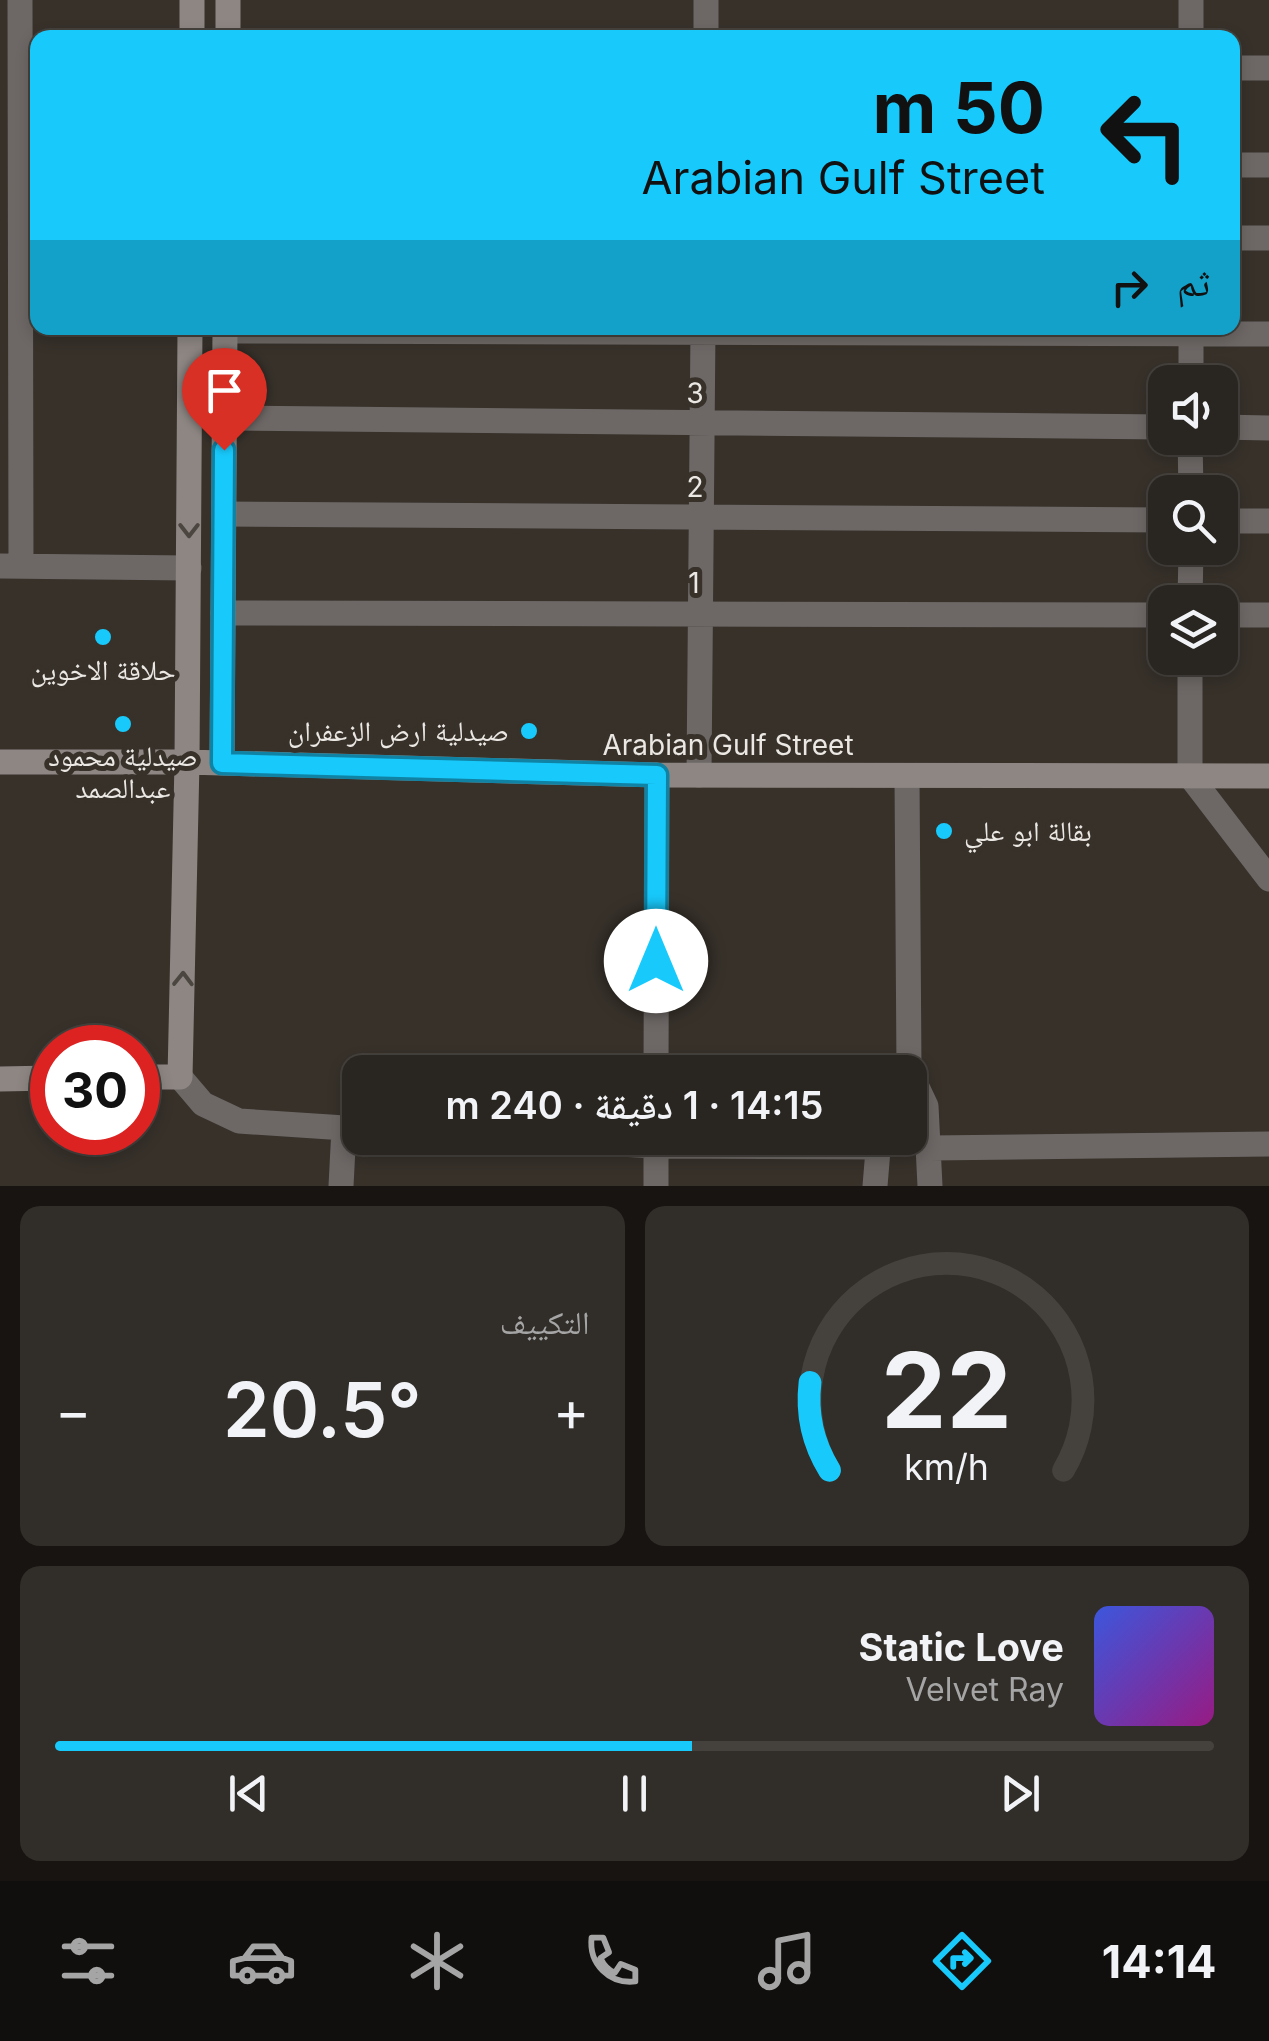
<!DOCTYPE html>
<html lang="ar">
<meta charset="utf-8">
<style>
body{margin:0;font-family:Inter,"Noto Naskh Arabic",sans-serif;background:#312d29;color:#f1f3f6;direction:rtl;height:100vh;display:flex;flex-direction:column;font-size:38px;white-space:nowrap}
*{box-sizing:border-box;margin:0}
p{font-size:32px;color:#a5a5a5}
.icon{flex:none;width:55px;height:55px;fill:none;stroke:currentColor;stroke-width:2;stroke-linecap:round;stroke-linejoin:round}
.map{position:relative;height:1186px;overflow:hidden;direction:ltr}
.drawer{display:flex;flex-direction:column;gap:20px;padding:20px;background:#171412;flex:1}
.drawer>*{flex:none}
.guide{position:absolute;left:30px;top:30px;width:1210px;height:305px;border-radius:20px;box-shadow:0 5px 15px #0003,0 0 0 2px #45423e;direction:rtl;background:#18cafc;color:#111;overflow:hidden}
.tools{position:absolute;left:1148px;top:365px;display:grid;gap:20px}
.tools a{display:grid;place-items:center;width:90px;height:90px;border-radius:20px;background:#292520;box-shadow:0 5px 15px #0003,0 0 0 2px #45423e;font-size:50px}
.speed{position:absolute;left:30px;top:1025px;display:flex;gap:20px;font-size:50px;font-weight:700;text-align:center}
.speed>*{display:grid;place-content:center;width:130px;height:130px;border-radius:50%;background:#292520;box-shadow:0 5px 15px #0003,0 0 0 2px #45423e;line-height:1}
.speed .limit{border:15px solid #d22;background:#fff;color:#111}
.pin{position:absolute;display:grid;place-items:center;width:85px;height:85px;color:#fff;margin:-102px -42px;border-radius:50% 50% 50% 0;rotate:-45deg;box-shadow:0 0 10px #0007}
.pin .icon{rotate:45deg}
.me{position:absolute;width:110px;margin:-55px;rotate:0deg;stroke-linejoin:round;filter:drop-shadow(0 0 8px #0008)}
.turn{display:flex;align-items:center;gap:35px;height:210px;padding:0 30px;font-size:45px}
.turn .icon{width:130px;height:130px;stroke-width:2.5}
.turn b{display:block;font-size:70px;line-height:85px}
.then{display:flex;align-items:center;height:95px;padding:0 30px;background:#0003;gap:20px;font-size:38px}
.big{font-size:75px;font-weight:600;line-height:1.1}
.drawer .tile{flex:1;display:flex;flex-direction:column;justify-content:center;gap:15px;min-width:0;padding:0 35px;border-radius:20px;background:#312d29}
.drawer .dial{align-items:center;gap:0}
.dial svg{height:260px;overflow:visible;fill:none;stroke:#45423e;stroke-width:7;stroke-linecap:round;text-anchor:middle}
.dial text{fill:#f1f3f6;stroke:none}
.song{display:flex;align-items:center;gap:30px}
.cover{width:120px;height:120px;border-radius:15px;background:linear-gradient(135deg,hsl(230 70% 55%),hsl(310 70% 35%))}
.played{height:10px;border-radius:5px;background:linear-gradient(90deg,#18cafc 55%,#45423e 55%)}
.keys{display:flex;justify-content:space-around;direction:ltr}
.heat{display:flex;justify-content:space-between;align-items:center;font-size:55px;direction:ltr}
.drawer .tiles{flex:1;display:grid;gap:20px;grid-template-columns:1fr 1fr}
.tile:last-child{grid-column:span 2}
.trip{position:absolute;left:342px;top:1055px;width:585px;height:100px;border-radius:20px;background:#292520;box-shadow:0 5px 15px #0003,0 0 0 2px #45423e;font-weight:600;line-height:100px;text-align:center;direction:rtl}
.tab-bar{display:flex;height:160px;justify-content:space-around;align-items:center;background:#100f0d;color:#a5a5a5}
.tab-bar .icon{width:70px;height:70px}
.tab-bar .selected{color:#18cafc}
.tab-bar b{font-size:45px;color:#f1f3f6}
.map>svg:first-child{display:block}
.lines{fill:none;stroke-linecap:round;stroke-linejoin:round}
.street{stroke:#6d6866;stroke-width:25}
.secondary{stroke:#8d8683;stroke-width:25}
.oneway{stroke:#4c4640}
.route-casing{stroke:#1083a4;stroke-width:25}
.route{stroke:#18cafc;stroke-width:18}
.poi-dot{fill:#18cafc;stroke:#37312a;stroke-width:4}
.labels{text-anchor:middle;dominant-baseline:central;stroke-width:10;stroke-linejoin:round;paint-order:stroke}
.street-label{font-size:28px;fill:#ebe7e3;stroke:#37312a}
.poi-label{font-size:28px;fill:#ebe7e3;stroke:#37312a}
</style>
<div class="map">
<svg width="1269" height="1186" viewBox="0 0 1269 1186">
<rect width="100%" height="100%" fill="#37312a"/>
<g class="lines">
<path class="street" d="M 20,0 L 21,566
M 1191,0 L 1191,38
M 706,38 L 706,0
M 1232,68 L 1269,68
M 1232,165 L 1269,165
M 1232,238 L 1269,238
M 225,331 L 1269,334
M 1191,382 L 1191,328
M 225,418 L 1165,427
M 1220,427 L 1269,428
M 1190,438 L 1191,492
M 224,514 L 1165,520
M 1220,521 L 1269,521
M 0,566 L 189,568
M 1190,602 L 1191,548
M 223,613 L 1165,615
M 1220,615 L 1269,615
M 1190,658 L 1190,776 L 1269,879
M 699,775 L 703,328
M 907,776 L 909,1070 L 926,1106 L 930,1186
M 656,1072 L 657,775
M 180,1077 L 203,1104 L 239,1121 L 360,1129
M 507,1138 L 656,1146 L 877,1147
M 656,1138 L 656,1186
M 930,1148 L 1269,1144
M 341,1186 L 344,1128
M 875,1186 L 879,1138"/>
<path class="secondary" d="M 192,38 L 192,0
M 228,38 L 228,0
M 0,762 L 187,762 L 657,775 L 1269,776
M 222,763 L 225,328
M 138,1077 L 180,1077 L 187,762 L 190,328
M 0,1079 L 52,1078"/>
</g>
<defs><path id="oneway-chevron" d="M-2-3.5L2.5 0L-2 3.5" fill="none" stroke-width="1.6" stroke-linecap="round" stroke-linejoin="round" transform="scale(2.5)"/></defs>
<g class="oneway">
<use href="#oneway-chevron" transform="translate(189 530) rotate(90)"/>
<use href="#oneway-chevron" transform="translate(183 979) rotate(-89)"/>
</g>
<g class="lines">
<defs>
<path id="route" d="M 224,450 L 222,763 L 657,775 L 656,961"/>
</defs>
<use href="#route" class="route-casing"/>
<use href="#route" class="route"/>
</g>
<g class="poi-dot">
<circle cx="103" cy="637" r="10"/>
<circle cx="123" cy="724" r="10"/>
<circle cx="529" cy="731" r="10"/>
<circle cx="944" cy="831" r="10"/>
</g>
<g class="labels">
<g class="street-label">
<text transform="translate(695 393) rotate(1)">3</text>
<text x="695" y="487">2</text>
<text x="694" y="583">1</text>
<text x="728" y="745">Arabian Gulf Street</text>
</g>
<g class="poi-label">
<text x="103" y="670">حلاقة الاخوين</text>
<text x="509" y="731" text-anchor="end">صيدلية ارض الزعفران</text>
<text x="123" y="756">صيدلية محمود<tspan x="123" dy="32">عبدالصمد</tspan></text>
<text x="964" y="831" text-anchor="start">بقالة ابو علي</text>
</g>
</g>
</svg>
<div class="tools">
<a><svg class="icon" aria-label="sound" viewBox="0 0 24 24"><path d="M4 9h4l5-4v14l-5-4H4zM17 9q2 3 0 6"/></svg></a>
<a><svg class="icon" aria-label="search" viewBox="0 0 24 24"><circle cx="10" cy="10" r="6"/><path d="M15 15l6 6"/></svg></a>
<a><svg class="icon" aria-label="layers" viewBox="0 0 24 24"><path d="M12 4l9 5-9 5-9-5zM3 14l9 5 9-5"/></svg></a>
</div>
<div class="speed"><div class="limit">30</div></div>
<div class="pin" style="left:224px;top:450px;background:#d93025"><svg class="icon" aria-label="arrive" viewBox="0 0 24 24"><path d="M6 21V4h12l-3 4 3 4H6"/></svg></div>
<svg class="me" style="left:656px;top:961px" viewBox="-20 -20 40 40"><circle r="19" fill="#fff"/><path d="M0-13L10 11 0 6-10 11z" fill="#18cafc"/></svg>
<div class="trip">14:15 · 1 دقيقة · 240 m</div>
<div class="guide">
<div class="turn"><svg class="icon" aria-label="left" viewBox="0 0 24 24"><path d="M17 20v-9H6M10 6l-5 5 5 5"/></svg><div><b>50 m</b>Arabian Gulf Street</div></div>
<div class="then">ثم<svg class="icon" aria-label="right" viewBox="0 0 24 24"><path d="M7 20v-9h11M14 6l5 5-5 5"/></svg></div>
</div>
</div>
<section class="drawer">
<div class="tiles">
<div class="tile dial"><svg viewBox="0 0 100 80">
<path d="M14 69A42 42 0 1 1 86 69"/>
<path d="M14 69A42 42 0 0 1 8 42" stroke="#18cafc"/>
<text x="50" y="56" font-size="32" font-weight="700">22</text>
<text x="50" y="72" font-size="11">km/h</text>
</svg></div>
<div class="tile"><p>التكييف</p>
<div class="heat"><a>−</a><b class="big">20.5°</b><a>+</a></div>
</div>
<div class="tile">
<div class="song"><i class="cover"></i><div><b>Static Love</b><p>Velvet Ray</p></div></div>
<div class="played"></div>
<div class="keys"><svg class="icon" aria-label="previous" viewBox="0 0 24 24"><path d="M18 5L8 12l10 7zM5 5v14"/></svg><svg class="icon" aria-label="pause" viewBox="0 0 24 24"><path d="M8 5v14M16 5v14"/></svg><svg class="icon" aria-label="next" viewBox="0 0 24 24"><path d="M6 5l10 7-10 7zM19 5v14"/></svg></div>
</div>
</div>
</section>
<nav class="tab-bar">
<b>14:14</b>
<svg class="icon selected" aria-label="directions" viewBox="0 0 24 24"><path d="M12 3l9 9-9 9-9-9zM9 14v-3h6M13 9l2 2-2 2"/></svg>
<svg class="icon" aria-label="music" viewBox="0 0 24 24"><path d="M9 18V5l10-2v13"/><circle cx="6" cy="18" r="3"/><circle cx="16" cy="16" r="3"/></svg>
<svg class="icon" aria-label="phone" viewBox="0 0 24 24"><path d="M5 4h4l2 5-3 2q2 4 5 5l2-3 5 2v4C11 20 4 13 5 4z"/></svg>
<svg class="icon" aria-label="climate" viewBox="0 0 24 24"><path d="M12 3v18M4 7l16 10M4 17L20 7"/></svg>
<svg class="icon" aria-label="car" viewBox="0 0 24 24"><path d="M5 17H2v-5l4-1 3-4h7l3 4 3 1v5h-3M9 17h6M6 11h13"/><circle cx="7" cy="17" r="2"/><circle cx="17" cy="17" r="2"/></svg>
<svg class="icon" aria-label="filters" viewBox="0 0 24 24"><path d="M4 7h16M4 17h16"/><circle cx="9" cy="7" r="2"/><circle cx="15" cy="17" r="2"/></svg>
</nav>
